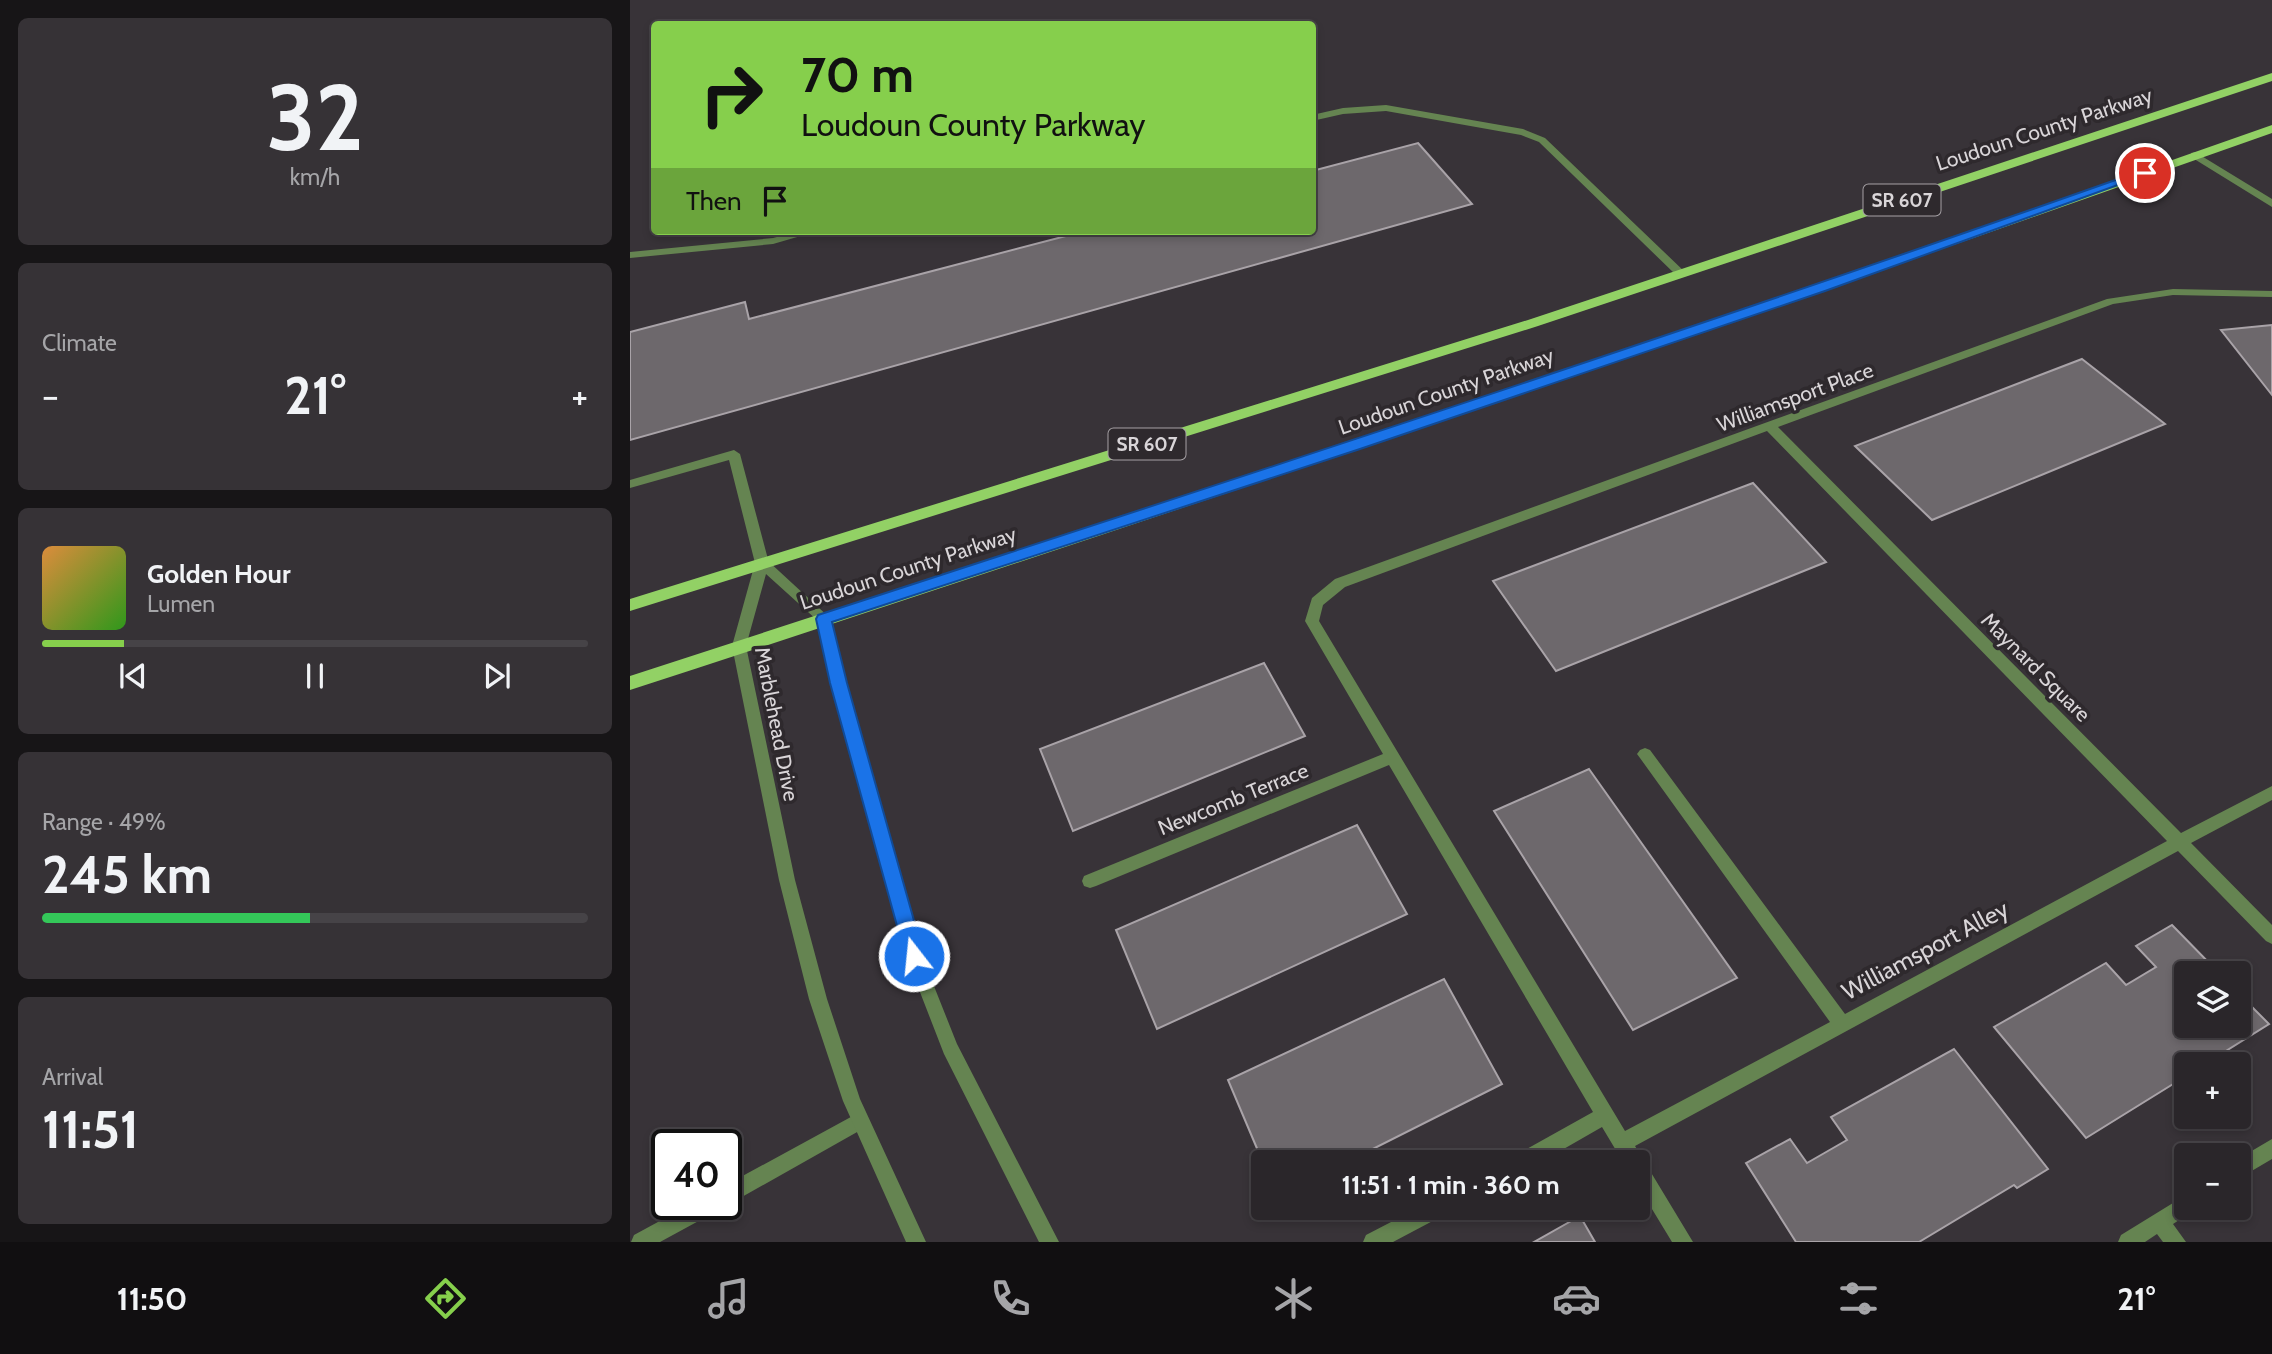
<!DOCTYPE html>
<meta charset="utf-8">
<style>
body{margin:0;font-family:Cabin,sans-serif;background:#363236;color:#f1f3f6;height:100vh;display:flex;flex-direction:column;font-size:26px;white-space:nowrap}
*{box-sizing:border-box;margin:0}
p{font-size:23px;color:#a5a5a8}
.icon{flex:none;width:38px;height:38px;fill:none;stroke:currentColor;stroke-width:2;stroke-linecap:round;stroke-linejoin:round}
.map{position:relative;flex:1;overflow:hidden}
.panel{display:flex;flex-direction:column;gap:18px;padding:18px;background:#171517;width:630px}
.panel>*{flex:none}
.guide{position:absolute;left:21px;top:21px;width:665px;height:214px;border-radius:7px;box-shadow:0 4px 10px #0003,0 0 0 2px #464347;background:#86cf4c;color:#111;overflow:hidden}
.buttons{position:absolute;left:1544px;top:961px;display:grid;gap:14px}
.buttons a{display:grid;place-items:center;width:77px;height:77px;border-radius:7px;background:#2a262a;box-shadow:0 4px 10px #0003,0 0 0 2px #464347;font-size:35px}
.speed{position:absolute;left:21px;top:1129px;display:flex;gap:14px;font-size:35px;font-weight:700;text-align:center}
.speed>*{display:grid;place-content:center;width:91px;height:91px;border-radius:50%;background:#2a262a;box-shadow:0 4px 10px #0003,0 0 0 2px #464347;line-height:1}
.speed .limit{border:4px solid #111;border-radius:10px;background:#fff;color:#111}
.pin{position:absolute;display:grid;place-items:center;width:60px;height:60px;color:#fff;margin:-30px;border:4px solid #fff;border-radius:50%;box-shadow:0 2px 7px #0007}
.me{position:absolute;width:77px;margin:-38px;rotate:344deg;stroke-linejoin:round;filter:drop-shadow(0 0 5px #0008)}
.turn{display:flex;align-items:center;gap:24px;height:147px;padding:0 35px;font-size:32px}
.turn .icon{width:91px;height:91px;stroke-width:2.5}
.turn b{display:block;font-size:49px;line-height:60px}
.then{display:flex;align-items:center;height:66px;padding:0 35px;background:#0003;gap:14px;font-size:26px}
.big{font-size:52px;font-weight:700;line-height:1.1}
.panel .tile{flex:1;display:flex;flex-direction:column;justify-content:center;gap:10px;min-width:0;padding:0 24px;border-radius:10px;background:#363236}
.panel .dial{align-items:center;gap:0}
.dial b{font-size:91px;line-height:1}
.song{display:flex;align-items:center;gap:21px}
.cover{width:84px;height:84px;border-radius:10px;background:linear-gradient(135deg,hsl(30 70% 55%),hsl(110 70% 35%))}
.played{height:7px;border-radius:4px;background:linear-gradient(90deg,#86cf4c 15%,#464347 15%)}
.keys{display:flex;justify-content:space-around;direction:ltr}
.heat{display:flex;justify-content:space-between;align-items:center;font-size:38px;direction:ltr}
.charge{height:10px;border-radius:5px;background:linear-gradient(90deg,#34c759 49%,#464347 0)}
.trip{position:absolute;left:621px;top:1150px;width:399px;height:70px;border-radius:7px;background:#2a262a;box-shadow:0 4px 10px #0003,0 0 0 2px #464347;font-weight:700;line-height:70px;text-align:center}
.tab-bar{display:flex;height:112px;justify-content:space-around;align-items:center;background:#110f11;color:#a5a5a8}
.tab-bar .icon{width:49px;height:49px}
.tab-bar .current{color:#86cf4c}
.tab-bar b{font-size:32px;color:#f1f3f6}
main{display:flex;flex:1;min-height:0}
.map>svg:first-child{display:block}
.building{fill:#6d686c;stroke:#a9a3a8;stroke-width:2}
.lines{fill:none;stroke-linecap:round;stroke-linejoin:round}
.service{fill:#658451;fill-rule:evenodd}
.minor{fill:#658451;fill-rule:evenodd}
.tertiary{fill:#658451;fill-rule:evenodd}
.primary{fill:#92d165;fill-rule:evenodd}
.route{fill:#1a73e8;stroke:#114b97;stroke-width:2}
.labels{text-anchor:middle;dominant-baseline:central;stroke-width:7;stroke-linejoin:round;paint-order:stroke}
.shield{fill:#2e292d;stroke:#a6a1a5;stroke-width:2}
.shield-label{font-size:19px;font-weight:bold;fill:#d9d5d8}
.street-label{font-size:21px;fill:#d9d5d8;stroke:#2e292d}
.near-street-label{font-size:24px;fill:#d9d5d8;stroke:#2e292d}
</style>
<main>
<section class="panel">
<div class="tile dial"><b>32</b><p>km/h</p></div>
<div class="tile"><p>Climate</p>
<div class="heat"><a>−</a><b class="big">21°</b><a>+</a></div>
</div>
<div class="tile">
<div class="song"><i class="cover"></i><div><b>Golden Hour</b><p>Lumen</p></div></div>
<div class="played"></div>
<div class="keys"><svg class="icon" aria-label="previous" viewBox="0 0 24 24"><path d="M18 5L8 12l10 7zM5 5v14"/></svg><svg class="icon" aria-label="pause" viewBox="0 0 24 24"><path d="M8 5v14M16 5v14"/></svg><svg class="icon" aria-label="next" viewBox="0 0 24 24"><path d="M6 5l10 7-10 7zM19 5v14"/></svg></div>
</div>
<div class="tile"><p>Range · 49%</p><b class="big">245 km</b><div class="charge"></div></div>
<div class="tile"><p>Arrival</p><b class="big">11:51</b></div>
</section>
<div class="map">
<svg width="1642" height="1242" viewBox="0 0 1642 1242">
<rect width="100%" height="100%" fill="#383338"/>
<path class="building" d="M 788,143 L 842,204 L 0,440 L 0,332 L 115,302 L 119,319 L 455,231 L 682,231 L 682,171 Z
M 1642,325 L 1642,395 L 1591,330 Z
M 1452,359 L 1535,424 L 1302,520 L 1225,446 Z
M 1123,483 L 1196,562 L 926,671 L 863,581 Z
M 634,663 L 675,736 L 443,831 L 410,749 Z
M 959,769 L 1107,978 L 1003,1030 L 864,811 Z
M 727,825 L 777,914 L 527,1029 L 486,930 Z
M 1542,925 L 1589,973 L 1556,973 L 1556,1026 L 1608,1026 L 1608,993 L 1639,1024 L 1575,1064 L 1556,1064 L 1556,1076 L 1456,1138 L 1364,1027 L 1476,963 L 1496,985 L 1526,967 L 1506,946 Z
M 814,979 L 872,1084 L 717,1162 L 634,1162 L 634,1165 L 598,1080 Z
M 1324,1049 L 1418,1169 L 1387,1188 L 1384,1185 L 1289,1242 L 1166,1242 L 1116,1163 L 1160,1139 L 1177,1163 L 1217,1140 L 1201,1117 Z
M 950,1216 L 965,1242 L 904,1242 Z"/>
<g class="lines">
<path class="service" d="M 756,105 L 893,129 L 915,138 L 1056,273 L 1050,276 L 1046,275 L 909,142 L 891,135 L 756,111 L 713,114 L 682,121 L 682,115 L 713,108 Z
M 170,231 L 188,231 L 143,244 L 0,258 L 0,252 L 143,238 Z
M 104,450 L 110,454 L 139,563 L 132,568 L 125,563 L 99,460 L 0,488 L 0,480 Z"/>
<path class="minor" d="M 1565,152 L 1642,199 L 1642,207 L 1561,157 L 1561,153 Z
M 1543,289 L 1642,291 L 1642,297 L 1543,295 L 1483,304 L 1148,427 L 1551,833 L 1642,786 L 1642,800 L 1561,843 L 1642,925 L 1642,944 L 1636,941 L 1548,851 L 1005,1146 L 1063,1242 L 1042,1242 L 1008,1186 L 1008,1162 L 993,1162 L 972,1127 L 911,1162 L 884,1162 L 886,1155 L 963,1112 L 759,765 L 466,886 L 460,888 L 454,886 L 452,881 L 454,876 L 753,754 L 675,621 L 682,598 L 705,579 L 1477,299 ZM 1137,431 L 1537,841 L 1215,1014 L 1020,750 L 1015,748 L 1010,750 L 1007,754 L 1010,758 L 1200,1022 L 995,1131 L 689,621 L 693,605 L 715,587 Z
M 230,1112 L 236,1115 L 239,1121 L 236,1127 L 103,1202 L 96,1204 L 95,1204 L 96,1185 Z
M 1642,1139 L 1642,1159 L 1608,1179 L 1608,1159 Z
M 1556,1195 L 1556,1208 L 1564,1208 L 1563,1211 L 1543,1224 L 1556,1242 L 1533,1242 L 1527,1234 L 1515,1242 L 1488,1242 L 1491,1235 Z
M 61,1204 L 89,1204 L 87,1211 L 30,1242 L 1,1242 L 4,1235 Z
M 788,1208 L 817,1208 L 814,1215 L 763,1242 L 733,1242 L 736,1235 Z"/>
<path class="tertiary" d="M 132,558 L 137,560 L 201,619 L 216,683 L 292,956 L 327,1044 L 429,1242 L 409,1242 L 314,1054 L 276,956 L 202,683 L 188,621 L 136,574 L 116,646 L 165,880 L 197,999 L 230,1099 L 296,1242 L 276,1242 L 213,1101 L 179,999 L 149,880 L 102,646 L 125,563 Z"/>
<path class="primary" d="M 1642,73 L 1642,81 L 908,326 L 0,611 L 0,599 L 898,320 Z
M 1642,125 L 1642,133 C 1097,326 550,511 0,690 L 0,676 L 719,442 L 1186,285 Z"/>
</g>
<path class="route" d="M 1511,171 L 1521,173 L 1195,291 L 730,449 L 202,622 L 217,683 L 294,956 L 291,962 L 284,965 L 277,962 L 200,683 L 186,619 L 188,615 C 631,471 1073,326 1511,171 Z"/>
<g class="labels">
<g class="shield">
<rect x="1233.5" y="184.5" width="77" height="31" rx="5"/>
<rect x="478.5" y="428.5" width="77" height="31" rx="5"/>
</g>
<g class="shield-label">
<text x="1272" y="200">SR 607</text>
<text x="517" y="444">SR 607</text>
</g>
<g class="street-label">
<text transform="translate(1414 129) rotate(-18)">Loudoun County Parkway</text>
<text transform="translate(816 391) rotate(-19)">Loudoun County Parkway</text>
<text transform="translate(1165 397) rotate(-20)">Williamsport Place</text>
<text transform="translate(278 568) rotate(-18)">Loudoun County Parkway</text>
<text transform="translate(1406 667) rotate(45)">Maynard Square</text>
<text transform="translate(147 724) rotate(79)">Marblehead Drive</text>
<text transform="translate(603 799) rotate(-22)">Newcomb Terrace</text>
</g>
<g class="near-street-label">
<text transform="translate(1295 950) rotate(-28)">Williamsport Alley</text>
</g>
</g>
</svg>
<div class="buttons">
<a><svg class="icon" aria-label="layers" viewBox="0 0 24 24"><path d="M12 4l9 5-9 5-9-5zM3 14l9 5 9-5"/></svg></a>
<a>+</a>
<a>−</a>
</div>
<div class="speed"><div class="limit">40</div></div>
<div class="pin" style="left:1515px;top:173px;background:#d93025"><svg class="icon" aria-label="arrive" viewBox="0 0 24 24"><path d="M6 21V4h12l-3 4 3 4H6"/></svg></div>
<svg class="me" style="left:284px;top:956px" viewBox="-20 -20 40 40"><circle r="17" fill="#1a73e8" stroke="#fff" stroke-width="3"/><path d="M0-11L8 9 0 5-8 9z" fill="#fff"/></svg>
<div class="trip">11:51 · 1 min · 360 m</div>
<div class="guide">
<div class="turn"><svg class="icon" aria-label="right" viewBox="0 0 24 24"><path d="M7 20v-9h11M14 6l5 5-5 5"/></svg><div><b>70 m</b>Loudoun County Parkway</div></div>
<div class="then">Then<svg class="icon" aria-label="arrive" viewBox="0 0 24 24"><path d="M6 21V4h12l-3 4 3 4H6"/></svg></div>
</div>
</div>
</main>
<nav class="tab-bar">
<b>11:50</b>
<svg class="icon current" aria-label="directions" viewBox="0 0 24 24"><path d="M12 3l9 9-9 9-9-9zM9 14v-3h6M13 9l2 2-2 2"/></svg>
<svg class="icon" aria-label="music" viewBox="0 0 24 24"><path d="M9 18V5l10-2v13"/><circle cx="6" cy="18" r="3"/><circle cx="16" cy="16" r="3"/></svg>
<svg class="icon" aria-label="phone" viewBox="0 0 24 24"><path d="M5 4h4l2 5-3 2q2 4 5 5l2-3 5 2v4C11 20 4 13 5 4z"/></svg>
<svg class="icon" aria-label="climate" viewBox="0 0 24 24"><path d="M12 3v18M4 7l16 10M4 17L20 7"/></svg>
<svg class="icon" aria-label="car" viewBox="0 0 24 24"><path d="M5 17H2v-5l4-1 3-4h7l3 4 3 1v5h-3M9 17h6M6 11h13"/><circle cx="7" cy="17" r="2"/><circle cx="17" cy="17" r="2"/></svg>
<svg class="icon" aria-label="filters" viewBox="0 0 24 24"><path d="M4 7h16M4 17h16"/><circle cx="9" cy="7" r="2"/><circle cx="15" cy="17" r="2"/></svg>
<b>21°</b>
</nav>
